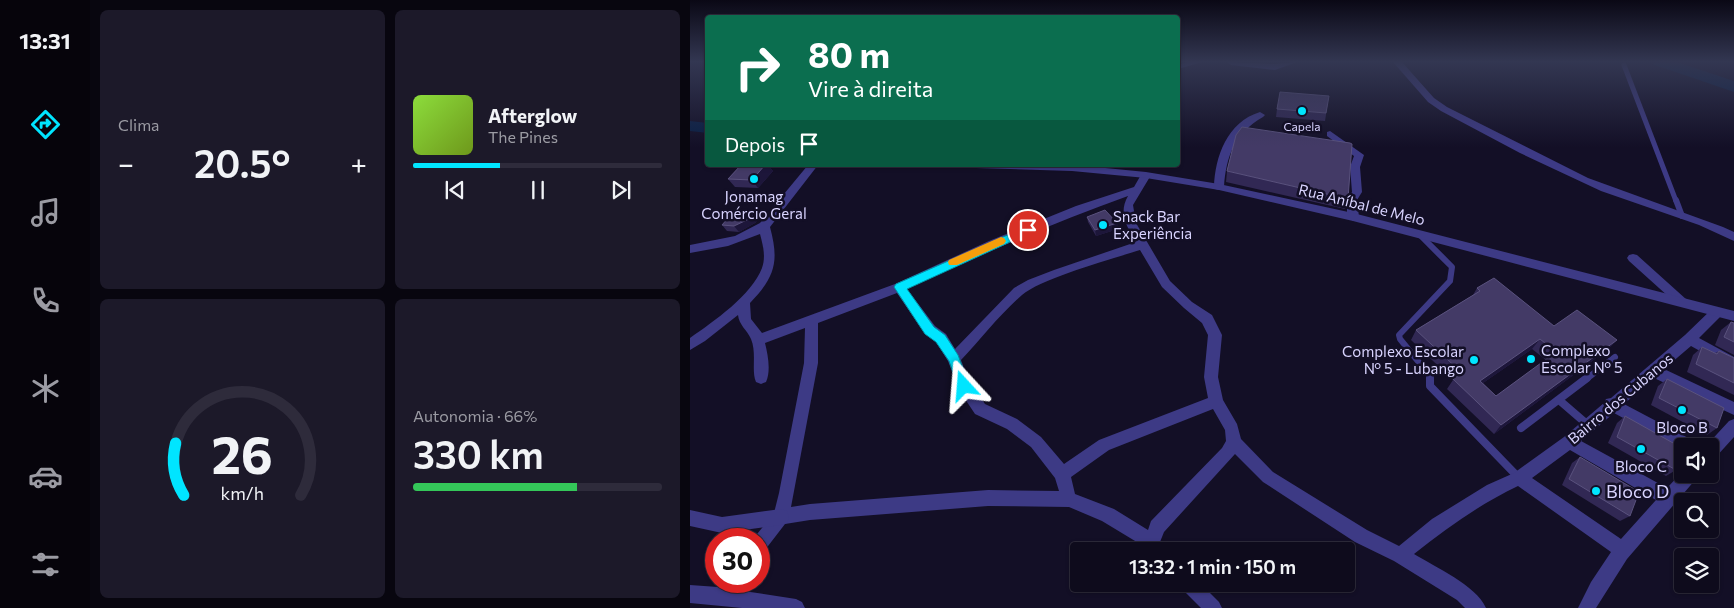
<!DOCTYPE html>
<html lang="pt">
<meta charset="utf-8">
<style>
body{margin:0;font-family:Commissioner,sans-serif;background:#1c1929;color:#f1f3f6;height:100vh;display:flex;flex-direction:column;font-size:19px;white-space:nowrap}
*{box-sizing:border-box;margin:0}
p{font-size:16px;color:#9b9ba3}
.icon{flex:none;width:28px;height:28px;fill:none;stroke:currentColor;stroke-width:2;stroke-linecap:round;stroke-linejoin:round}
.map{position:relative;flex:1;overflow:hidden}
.panel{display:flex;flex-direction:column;gap:10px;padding:10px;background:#08060f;width:600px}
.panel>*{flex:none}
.hud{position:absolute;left:15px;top:15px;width:475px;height:152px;border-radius:5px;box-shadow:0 1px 4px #0004,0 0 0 1px #2e2b3b;background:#0b6e4f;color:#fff;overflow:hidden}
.tools{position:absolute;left:984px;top:438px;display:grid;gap:10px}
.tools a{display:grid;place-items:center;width:45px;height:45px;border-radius:5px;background:#0e0b1c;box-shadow:0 1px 4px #0004,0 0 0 1px #2e2b3b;font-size:25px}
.speed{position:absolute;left:15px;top:528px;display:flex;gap:10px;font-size:25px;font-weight:700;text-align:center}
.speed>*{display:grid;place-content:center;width:65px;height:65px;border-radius:50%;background:#0e0b1c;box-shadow:0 1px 4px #0004,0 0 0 1px #2e2b3b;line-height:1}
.speed .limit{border:8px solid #d22;background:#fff;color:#111}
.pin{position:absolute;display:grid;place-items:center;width:42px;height:42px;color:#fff;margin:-21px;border:2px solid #fff;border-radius:50%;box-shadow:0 1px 5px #0007}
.me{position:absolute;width:55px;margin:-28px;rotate:341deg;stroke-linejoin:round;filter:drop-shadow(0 0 4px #0008)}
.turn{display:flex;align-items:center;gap:18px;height:105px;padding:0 20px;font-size:22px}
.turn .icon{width:65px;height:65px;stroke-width:2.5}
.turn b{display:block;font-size:35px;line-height:42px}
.then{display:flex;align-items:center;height:48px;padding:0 20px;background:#0003;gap:10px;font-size:19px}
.big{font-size:38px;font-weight:600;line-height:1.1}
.panel .widget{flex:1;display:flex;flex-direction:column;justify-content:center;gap:8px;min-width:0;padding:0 18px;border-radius:8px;background:#1c1929}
.panel .dial{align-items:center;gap:0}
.dial svg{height:130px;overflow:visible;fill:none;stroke:#2e2b3b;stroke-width:7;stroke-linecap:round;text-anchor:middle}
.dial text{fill:#f1f3f6;stroke:none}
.song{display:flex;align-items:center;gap:15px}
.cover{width:60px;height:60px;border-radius:8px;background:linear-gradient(135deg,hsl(90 70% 55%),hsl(80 70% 35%))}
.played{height:5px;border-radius:2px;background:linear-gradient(90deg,#00e5ff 35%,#2e2b3b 35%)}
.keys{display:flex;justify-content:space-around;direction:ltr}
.heat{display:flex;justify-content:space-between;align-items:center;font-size:28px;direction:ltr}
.charge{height:8px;border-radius:4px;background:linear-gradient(90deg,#34c759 66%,#2e2b3b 0)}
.panel .tiles{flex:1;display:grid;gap:10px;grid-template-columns:repeat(2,1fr)}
.trip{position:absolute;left:380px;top:542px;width:285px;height:50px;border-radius:5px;background:#0e0b1c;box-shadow:0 1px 4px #0004,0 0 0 1px #2e2b3b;font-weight:600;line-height:50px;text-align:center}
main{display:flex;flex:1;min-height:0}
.dock{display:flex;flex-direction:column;width:90px;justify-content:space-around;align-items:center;background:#06040b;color:#9b9ba3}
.dock .icon{width:35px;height:35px}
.dock .selected{color:#00e5ff}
.dock b{font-size:22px;color:#f1f3f6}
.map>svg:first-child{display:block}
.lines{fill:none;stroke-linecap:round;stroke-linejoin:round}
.river{fill:#0a1f44;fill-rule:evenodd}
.service-far2{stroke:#3d3a85;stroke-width:5}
.service-far1{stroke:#3d3a85;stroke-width:6}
.service{stroke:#3d3a85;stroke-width:8}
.minor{fill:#3d3a85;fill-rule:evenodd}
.tertiary{fill:#3d3a85;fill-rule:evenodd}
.wall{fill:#312854;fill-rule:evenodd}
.shaded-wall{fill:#1d163a}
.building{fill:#433a66;stroke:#5a527e;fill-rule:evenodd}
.route{fill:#00e5ff;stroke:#0095a6}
.slow{fill:#f59e0b}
.poi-dot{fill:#00e5ff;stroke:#130f26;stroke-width:2}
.labels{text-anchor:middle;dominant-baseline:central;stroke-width:5;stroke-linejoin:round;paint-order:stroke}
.far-poi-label{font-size:12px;fill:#d9d4ff;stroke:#130f26}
.poi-label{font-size:15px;fill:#d9d4ff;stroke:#130f26}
.street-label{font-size:15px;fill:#d9d4ff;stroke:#130f26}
.near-poi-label{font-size:18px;fill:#d9d4ff;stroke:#130f26;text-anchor:start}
</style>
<main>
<nav class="dock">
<b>13:31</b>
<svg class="icon selected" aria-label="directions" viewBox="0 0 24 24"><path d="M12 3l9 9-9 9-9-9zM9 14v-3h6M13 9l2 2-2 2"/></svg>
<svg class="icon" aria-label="music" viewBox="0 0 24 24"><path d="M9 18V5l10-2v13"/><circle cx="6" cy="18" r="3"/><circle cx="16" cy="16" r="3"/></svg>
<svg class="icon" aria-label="phone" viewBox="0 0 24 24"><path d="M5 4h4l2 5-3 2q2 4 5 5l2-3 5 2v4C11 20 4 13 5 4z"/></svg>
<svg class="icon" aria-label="climate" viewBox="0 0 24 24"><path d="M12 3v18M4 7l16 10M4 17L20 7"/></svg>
<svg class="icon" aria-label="car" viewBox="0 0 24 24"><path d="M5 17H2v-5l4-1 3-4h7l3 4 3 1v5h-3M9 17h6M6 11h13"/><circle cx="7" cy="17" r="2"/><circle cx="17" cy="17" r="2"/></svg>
<svg class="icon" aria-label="filters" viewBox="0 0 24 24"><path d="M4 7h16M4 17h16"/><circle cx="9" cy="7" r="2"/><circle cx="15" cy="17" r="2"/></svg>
</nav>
<section class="panel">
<div class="tiles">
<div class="widget"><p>Clima</p>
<div class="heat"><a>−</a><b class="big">20.5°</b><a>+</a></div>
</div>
<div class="widget">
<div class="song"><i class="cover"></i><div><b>Afterglow</b><p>The Pines</p></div></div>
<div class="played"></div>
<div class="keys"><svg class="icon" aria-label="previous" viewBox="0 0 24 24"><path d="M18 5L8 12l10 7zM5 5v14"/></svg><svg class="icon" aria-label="pause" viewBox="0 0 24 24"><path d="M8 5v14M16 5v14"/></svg><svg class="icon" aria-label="next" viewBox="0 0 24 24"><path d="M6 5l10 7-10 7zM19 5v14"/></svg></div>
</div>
<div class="widget dial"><svg viewBox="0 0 100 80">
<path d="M14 69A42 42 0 1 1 86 69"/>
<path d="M14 69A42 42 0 0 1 9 37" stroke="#00e5ff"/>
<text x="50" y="56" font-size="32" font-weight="700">26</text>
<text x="50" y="72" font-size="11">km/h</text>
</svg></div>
<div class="widget"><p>Autonomia · 66%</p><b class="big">330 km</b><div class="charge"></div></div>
</div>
</section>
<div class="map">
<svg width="1044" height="608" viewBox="0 0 1044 608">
<rect width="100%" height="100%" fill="#130f26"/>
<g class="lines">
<path class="river" d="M 963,62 L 987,62 L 1044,81 L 1044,92 L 965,65 Z
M 0,121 L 18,123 L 18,133 L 0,131 Z"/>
<path class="service-far2" d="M 934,65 L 986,201"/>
<path class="service-far1" d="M 986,200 L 992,216
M 731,236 L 762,267 L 760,281 L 709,335 L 710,339 L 740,376 L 740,380
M 895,380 L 925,357"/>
<path class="service" d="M 740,378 L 740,386 L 829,478
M 869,400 L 898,425
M 831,428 L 897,378"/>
<path class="minor" d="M 498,62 L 512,62 L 488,69 L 488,65 Z
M 537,62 L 585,64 L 607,62 L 585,70 L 541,65 Z
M 570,112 L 575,115 L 573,117 C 545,133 536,156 534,187 L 529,190 L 525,189 L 524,187 C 525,157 537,122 570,112 Z
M 640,131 L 674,155 L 670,167 L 672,192 L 667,200 L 669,217 L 663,221 L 657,217 L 657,200 L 662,192 L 660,167 L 664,156 L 637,136 L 637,132 Z
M 118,165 L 128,165 L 80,227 C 89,261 86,276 60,303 L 61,319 L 72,333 L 205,284 L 299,241 L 386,206 L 444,187 L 452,173 L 460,173 L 461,175 L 443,205 L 446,223 L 480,281 L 502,302 L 522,315 L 532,335 L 528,377 L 533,400 L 547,424 L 551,439 L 583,472 L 677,530 L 709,546 L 742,519 L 797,485 L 824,473 L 874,437 L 914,403 L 916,399 L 921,398 L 995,335 L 1023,308 L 1031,308 L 1033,312 L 1031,316 L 1009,338 L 1044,357 L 1044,370 L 1001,346 L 974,369 L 1044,402 L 1044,415 L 964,378 L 934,404 L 1004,441 L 1006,446 L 992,446 L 992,450 L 924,413 L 891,441 L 977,488 L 992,472 L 992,474 L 1009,474 L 1006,479 L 937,559 L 906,608 L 888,608 L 901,582 L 921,552 L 828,486 C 790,504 757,528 724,554 C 745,567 786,585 796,608 L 775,608 L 767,600 L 704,561 L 665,542 L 573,482 L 545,454 L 474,532 L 470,542 L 473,551 L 457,551 L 455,547 L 412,521 L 379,507 L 298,506 L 120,520 L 95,524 L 75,550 L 69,552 L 69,539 L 63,539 L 84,513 L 89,493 L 114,363 L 115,328 L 75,343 C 78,355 81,371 76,382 L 71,384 L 66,382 C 61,371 67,353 61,339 C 57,330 49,325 48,315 L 15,341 L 0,350 L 0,338 C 23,322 62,295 72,268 C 76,257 73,245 70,234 L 38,246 L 0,253 L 0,245 L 45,236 L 70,223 ZM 438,196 C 428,213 437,227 446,242 L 364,270 L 338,280 L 324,288 L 265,349 L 256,334 L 245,326 L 217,289 C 290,255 362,223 438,196 ZM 450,250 L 472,287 L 494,308 L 512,323 L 518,335 L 514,377 L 518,398 L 409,440 L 374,464 L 351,437 L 327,419 L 295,404 L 280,383 L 271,360 C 291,339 310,314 332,295 C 352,278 422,259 450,250 ZM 207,293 L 235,334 L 246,342 L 258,361 L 269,390 L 285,414 L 317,429 L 341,447 L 365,478 L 369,491 L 298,490 L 120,504 L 101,507 L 128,363 L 128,323 ZM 523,409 L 535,430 L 536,441 L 532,448 L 461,521 L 458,530 L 424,509 L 385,494 L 381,477 L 419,450 ZM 880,450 L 966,500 L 931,539 L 842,478 Z
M 943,254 L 947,255 L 997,300 L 999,303 L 997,306 L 989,306 L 939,261 L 937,258 L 939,255 Z
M 1044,419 L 1044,437 L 1025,458 L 1020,460 L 1020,446 L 1016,446 L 1039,421 Z
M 32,581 L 52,581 L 47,590 L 106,599 L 112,602 L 115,608 L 52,608 L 0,603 L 0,585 L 28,587 Z
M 490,584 L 511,584 L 529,602 L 532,608 L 511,608 L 493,590 Z"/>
<path class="tertiary" d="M 703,62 L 712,62 L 744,98 L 757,107 L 898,178 L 1033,227 L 1044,232 L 1044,241 L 1009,225 L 911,191 L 830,153 L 751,111 L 738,102 Z
M 281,165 L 385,165 L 456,172 L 529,184 L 663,213 L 1044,311 L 1044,321 L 663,221 L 529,190 L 456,178 L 382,171 L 286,168 Z
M 91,509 L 97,511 L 99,517 L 97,523 L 91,525 L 32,533 L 0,526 L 0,510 L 32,517 Z"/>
</g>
<path class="wall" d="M 639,96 L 635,121 L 586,117 L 587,109 Z
M 51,165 L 78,165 L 83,171 L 68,188 L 45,187 L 38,179 Z
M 537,171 L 658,199 L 655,209 L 536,182 Z
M 66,211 L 71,217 L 65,223 L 49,232 L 37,231 L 32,225 Z
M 397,217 L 427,223 L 428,229 L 406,236 L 398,222 Z
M 787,288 L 864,326 L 927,340 L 917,350 L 804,434 L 757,389 L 763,380 L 721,340 L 726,330 L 783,295 ZM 842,349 L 856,360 L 806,396 L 793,383 Z
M 1041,322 L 1044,323 L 1044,355 L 1025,345 L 1031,330 Z
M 1012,347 L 1025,353 L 1029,351 L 1044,358 L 1044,395 L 997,372 L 1003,355 Z
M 977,379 L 1027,428 L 1017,435 L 961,405 L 968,386 Z
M 935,416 L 986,470 L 976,476 L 918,443 L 927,423 Z
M 890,457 L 940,516 L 930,521 L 872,485 L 882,463 Z"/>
<path class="shaded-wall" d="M 75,165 L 78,165 L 83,171 L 68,188 L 62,180 Z
M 66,211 L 71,217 L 65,223 L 49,232 L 44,226 Z
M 427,223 L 428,229 L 406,236 L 405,230 Z
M 850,339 L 842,349 L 783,390 L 790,381 Z
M 927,340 L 917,350 L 804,434 L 811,425 Z"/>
<path class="building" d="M 590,92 L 639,96 L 636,113 L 587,109 Z
M 552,127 L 660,143 L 662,144 L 658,199 L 537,171 L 546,135 Z
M 51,165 L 75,165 L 62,180 L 38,179 Z
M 45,210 L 66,211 L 61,218 L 44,226 L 32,225 Z
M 415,210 L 427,223 L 405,230 L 397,217 Z
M 804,278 L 864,326 L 887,310 L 927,340 L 811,425 L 763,379 L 772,373 L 726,330 L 790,291 L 787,288 ZM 850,339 L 866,352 L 806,396 L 790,381 Z
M 1041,322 L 1044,323 L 1044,342 L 1034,337 Z
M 1012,347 L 1027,354 L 1029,351 L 1044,358 L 1044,383 L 1006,364 Z
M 977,379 L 1034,408 L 1027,428 L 969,398 Z
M 935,416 L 992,448 L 992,450 L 986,470 L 927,437 Z
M 890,457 L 949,492 L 940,516 L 879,479 Z"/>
<linearGradient id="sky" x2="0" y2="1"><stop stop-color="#0a0815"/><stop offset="0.42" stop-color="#333752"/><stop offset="1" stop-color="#333752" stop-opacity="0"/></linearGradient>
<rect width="1044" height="147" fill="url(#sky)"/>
<path class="route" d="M 338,226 L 343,230 L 342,232 L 217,289 L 244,327 L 255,335 L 268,355 L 280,386 L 278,390 L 274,392 L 269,390 L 259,361 L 246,342 L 235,334 L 204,287 L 206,284 Z"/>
<path class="slow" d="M 311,237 L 314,238 L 316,241 L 314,244 L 267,265 L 259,265 L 258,262 L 259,260 Z"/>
<g class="poi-dot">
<circle cx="612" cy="111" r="5"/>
<circle cx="64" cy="179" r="5"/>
<circle cx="413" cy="225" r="5"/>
<circle cx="841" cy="359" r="5"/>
<circle cx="784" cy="360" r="5"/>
<circle cx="992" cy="410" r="5"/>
<circle cx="951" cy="449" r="5"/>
<circle cx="906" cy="491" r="5"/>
</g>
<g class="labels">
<g class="far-poi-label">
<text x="612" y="126">Capela</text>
</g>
<g class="poi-label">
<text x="64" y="196">Jonamag<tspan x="64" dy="17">Comércio Geral</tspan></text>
<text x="423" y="216" text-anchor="start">Snack Bar<tspan x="423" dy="17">Experiência</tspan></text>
<text x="851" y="350" text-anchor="start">Complexo<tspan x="851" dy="17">Escolar Nº 5</tspan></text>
<text x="774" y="351" text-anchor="end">Complexo Escolar<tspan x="774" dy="17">Nº 5 - Lubango</tspan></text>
<text x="992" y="427">Bloco B</text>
<text x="951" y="466">Bloco C</text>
</g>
<g class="street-label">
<text transform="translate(672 204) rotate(14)">Rua Aníbal de Melo</text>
<text transform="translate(930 398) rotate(-40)">Bairro dos Cubanos</text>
</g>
<g class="near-poi-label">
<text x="916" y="491">Bloco D</text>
</g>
</g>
</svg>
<div class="tools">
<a><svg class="icon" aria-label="sound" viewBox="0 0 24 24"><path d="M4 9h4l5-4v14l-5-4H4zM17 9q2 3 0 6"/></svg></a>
<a><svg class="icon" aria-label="search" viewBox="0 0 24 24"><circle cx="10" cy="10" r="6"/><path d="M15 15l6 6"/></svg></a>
<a><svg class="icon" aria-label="layers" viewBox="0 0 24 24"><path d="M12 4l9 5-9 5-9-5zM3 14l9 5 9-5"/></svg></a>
</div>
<div class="speed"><div class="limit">30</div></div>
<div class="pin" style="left:338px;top:230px;background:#d93025"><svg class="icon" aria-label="arrive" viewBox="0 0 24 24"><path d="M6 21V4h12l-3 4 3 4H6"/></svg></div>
<svg class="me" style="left:274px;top:386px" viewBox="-20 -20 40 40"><path d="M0-17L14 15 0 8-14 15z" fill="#00e5ff" stroke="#fff" stroke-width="4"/></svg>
<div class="trip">13:32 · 1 min · 150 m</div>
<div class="hud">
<div class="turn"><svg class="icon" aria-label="right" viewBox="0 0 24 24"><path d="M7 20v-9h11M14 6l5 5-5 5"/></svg><div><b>80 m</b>Vire à direita</div></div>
<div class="then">Depois<svg class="icon" aria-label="arrive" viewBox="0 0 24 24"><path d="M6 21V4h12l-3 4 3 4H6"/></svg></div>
</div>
</div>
</main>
